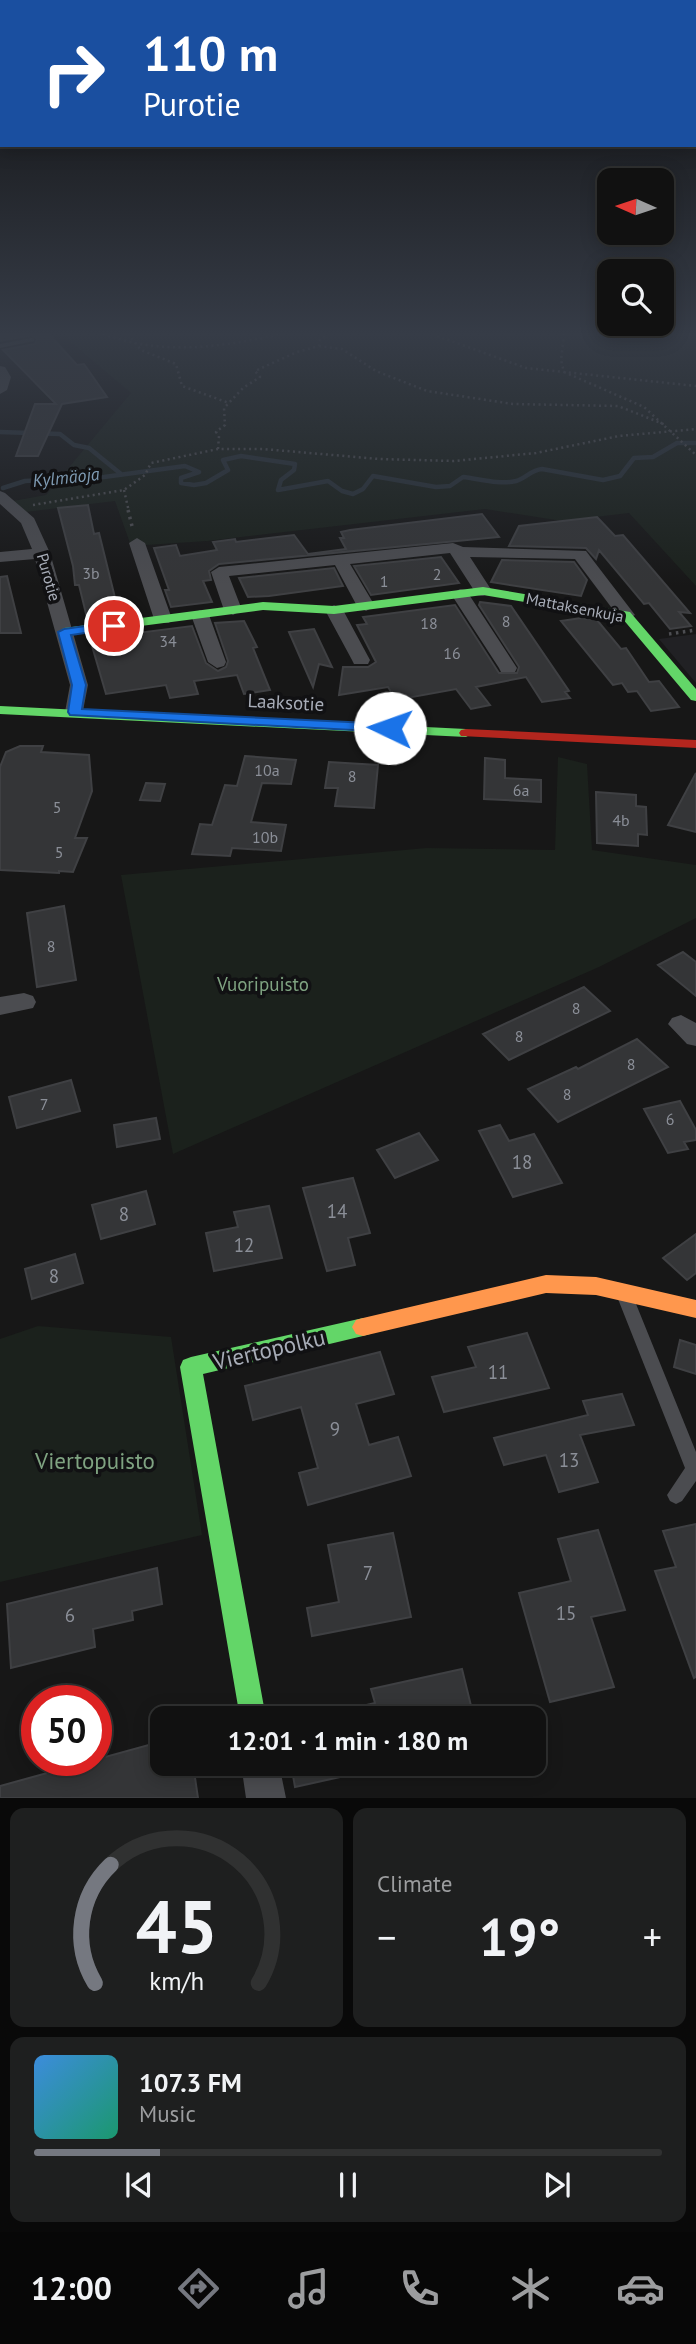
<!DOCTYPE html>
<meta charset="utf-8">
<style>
body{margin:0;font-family:"PT Sans",sans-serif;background:#1e1f1f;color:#f1f3f6;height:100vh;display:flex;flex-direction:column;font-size:26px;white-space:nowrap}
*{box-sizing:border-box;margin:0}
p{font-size:23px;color:#9c9d9f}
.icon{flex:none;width:38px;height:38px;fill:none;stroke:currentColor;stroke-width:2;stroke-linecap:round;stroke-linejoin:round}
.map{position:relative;height:1798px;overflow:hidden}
.panel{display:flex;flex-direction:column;gap:10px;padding:10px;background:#090909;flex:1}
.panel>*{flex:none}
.guide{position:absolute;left:0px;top:0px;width:696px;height:147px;box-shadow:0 4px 18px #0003,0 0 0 2px #303131;background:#1a4fa0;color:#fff;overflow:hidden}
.needle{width:46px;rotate:273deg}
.tools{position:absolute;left:597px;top:168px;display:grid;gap:14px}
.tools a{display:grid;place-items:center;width:77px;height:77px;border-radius:14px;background:#111;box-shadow:0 4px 18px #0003,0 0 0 2px #303131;font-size:35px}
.speed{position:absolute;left:21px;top:1685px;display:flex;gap:14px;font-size:35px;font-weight:700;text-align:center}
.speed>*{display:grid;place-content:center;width:91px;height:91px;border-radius:50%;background:#111;box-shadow:0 4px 18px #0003,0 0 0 2px #303131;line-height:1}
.speed .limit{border:10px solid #d22;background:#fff;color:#111}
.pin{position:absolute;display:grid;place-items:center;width:60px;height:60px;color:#fff;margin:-30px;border:4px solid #fff;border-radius:50%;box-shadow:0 2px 7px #0007}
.me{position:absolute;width:77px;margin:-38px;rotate:273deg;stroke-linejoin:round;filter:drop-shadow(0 0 5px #0008)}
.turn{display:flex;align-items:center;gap:24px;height:147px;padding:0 28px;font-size:32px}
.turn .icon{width:91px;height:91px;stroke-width:2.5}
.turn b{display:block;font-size:49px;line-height:60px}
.big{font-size:52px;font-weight:600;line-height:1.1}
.panel .widget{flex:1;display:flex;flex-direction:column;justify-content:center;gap:10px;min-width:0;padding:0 24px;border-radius:14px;background:#1e1f1f}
.panel .dial{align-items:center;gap:0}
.dial svg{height:182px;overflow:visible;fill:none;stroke:#303131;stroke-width:7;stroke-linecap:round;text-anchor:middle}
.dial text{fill:#f1f3f6;stroke:none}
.song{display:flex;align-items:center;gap:21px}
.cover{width:84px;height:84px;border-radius:10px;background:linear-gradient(135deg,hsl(210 70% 55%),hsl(160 70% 35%))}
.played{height:7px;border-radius:4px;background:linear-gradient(90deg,#757880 20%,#303131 20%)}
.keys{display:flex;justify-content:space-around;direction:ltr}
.heat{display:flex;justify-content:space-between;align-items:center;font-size:38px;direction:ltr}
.panel .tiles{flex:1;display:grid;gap:10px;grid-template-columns:1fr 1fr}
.widget:last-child{grid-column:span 2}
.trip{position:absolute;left:150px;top:1706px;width:396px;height:70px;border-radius:14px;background:#111;box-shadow:0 4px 18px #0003,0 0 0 2px #303131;font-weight:600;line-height:70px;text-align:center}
.dock{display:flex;height:112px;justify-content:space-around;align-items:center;background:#070707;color:#9c9d9f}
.dock .icon{width:49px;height:49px}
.dock .on{color:#757880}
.dock b{font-size:32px;color:#f1f3f6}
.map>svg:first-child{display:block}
.built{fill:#212124}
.green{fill:#1b211c}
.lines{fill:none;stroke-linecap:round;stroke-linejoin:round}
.stream{stroke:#2a3239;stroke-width:4.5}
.building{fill:#343537;stroke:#3f4043;stroke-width:2}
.path-far1{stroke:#4d4e52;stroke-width:2.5;stroke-dasharray:2 3.5;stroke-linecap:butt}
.path{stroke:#4d4e52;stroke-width:3.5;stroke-dasharray:2.5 4.5;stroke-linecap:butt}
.lane{fill:#4b4c50;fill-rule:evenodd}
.street{fill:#4b4c50;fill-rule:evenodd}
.fast{fill:#63d668;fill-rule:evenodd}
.slow{fill:#ff974d;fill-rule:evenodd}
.jam{fill:#b3261e;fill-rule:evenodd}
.route{fill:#1a73e8;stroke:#114b97;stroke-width:2}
.labels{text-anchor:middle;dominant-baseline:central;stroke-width:7;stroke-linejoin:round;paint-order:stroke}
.number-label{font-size:16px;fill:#8b8f98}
.far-street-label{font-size:16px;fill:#a8adb8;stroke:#111113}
.far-water-label{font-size:18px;font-style:italic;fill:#7f9bb3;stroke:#111113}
.street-label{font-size:19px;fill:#a8adb8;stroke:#111113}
.park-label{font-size:19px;fill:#7fa381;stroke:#111113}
.near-number-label{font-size:19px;fill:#8b8f98}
.near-street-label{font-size:23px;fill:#a8adb8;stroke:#111113}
.near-park-label{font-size:23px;fill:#7fa381;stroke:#111113}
</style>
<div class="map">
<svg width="696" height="1798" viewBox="0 0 696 1798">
<rect width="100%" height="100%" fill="#171717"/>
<path class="built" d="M 696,634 L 696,683 L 659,639 Z"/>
<path class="green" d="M 61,334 L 696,334 L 696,586 L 629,513 L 562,521 L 485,509 L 207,541 L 131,546 L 115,501 L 26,512 L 13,501 L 46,495 L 131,393 Z
M 558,757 L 587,764 L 592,850 L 696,865 L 696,918 L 599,967 L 173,1154 L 121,875 L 427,848 L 555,850 Z
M 38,1326 L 171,1337 L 202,1535 L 0,1582 L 0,1339 Z"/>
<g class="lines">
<path class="stream" d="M 0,432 L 60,434 L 74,445 L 89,448 L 121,474
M 3,488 L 25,481 L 104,477 L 185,466 L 199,472 L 181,478 L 181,483 L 194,485 L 206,483 L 228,470 L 223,460 L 241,456 L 295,464 L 294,470 L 281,480 L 278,490 L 328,481 L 342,491 L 353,494 L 363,489 L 373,476 L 436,487 L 450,486 L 463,477 C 480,479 499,485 516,481 C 526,478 531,470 542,469 L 603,480 L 620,476 L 634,458 L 653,457 L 677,443 L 696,443"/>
</g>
<path class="building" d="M 0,334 L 49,334 L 77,365 L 84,364 L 107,397 L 62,404 L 38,456 L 16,456 L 35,404 L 56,404 L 3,350 L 35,344 L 37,339 L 32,335 L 0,341 Z
M 88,505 L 94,534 L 99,533 L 119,614 L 87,618 L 79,585 L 75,585 L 73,566 L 58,508 Z
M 482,514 L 499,537 L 219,564 L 209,571 L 211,580 L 203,581 L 212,602 L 171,607 L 165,590 L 169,590 L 154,548 L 176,545 L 180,556 L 217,550 L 213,542 L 235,539 L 236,542 L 294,535 L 308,554 L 346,549 L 340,538 L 344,538 L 341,532 L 350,530 Z
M 597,517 L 615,536 L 623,535 L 690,613 L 679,612 L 691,626 L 670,629 L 649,603 L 644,604 L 599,550 L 596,559 L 586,548 L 509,546 L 519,526 Z
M 441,557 L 459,583 L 371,595 L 354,566 Z
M 502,560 L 574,562 L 587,580 L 581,596 L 491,582 Z
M 334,568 L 343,586 L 269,596 L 248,597 L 239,578 Z
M 7,576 L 21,633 L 0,633 L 0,577 Z
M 480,602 L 511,606 L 569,691 L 565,692 L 570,698 L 542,702 L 526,677 L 476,687 L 490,705 L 471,709 L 456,689 L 396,700 L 388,687 L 339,695 L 343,667 L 368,667 L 376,662 L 357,625 L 367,624 L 363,617 L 455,605 L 499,673 L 517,673 L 519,667 L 479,605 Z
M 581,618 L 597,620 L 621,649 L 626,648 L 649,682 L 659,681 L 679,707 L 651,711 L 637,691 L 628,692 L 622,683 L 613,685 L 561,621 Z
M 244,621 L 257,647 L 253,648 L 270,690 L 244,694 L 237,675 L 194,681 L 198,694 L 170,698 L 166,685 L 106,694 L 90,639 L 192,626 L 206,663 L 218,671 L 226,667 L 228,661 L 215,623 Z
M 314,629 L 332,667 L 319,664 L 313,687 L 289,632 Z
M 20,746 L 43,746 L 41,752 L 89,755 L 92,791 L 75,838 L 87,838 L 73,872 L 59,871 L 59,873 L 0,870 L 0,767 L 6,752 Z
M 245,756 L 296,760 L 291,784 L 262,783 L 251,822 L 286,825 L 281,851 L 232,848 L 230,856 L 192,854 L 200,824 L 212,825 L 225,785 L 237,786 Z
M 485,758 L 505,760 L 505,778 L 541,780 L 541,802 L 484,799 Z
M 329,762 L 378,765 L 374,808 L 335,806 L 338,788 L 325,788 Z
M 696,773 L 696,832 L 668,825 Z
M 146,783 L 165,784 L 160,801 L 140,800 Z
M 596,792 L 636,795 L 636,806 L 646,807 L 647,835 L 638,834 L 638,846 L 597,843 Z
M 64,906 L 76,980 L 37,987 L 27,913 Z
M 683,952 L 696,962 L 696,996 L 658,965 Z
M 584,987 L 610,1011 L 509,1060 L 483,1034 Z
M 637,1039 L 668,1067 L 558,1122 L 528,1089 L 576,1067 L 578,1069 Z
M 71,1080 L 80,1111 L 17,1128 L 9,1097 Z
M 680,1101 L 696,1130 L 696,1140 L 684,1142 L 688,1149 L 668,1153 L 644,1109 Z
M 156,1118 L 160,1139 L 117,1147 L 114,1125 Z
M 500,1125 L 509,1141 L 534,1134 L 562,1183 L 513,1197 L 479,1131 Z
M 419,1133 L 438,1160 L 395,1178 L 377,1150 Z
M 353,1178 L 370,1233 L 348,1238 L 355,1265 L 327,1271 L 303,1188 Z
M 146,1191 L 155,1224 L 101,1239 L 92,1205 Z
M 269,1206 L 282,1258 L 214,1271 L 206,1233 L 238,1227 L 234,1212 Z
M 696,1234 L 696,1273 L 687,1280 L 663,1258 Z
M 75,1254 L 83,1283 L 32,1299 L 25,1269 Z
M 527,1333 L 549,1388 L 444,1412 L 432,1377 L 476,1367 L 468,1347 Z
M 680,1340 L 696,1345 L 696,1374 L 674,1367 Z
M 380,1352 L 394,1394 L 356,1404 L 369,1445 L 398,1437 L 411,1476 L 308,1505 L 299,1473 L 318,1468 L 301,1407 L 253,1420 L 245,1386 Z
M 622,1394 L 634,1425 L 580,1435 L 598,1482 L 559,1492 L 546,1455 L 504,1465 L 494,1438 L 588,1415 L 583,1401 Z
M 696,1524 L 696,1677 L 694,1678 L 655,1571 L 676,1567 L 663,1531 Z
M 598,1530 L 625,1610 L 591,1617 L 614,1687 L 550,1702 L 519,1593 L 571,1581 L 558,1539 Z
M 393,1533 L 411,1617 L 312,1636 L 307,1608 L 339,1602 L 328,1545 Z
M 157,1568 L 162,1604 L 132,1611 L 133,1620 L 93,1629 L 95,1647 L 11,1668 L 7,1604 Z
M 462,1669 L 474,1718 L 341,1718 L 340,1711 L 375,1703 L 371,1689 Z
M 163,1741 L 163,1764 L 193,1764 L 198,1798 L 0,1798 L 0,1786 Z
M 291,1764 L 362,1764 L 363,1772 L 295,1787 Z"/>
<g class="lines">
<path class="path-far1" d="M 103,334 C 163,356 221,347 282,334
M 128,334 L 141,350 L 176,364 L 182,386 L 229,403
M 432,334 L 526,368 L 696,386
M 564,334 L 561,360 L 564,372 L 644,407 L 696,455
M 319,346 L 342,349 L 376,371 L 427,391 L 513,404 L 618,406 L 666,425
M 218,449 L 219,436 L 216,432 L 225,425 L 224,408 L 243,388 L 260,377 L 255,371 L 297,352 L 319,346 L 320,339 L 331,334
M 124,490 L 129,512
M 33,505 L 124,490 L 145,475 L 151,463 L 218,449 L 263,449 L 379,459 L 454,461 L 536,453 L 619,436 L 696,429"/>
<path class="path" d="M 128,510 L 133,530
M 669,634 L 696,630"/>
<path class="lane" d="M 32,338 L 34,339 L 34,341 L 0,348 L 0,344 Z
M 626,1292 L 632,1294 L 634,1299 L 696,1452 L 696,1481 L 682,1501 L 676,1504 L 670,1501 L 667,1495 L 685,1468 L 618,1299 L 620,1294 Z"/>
<path class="street" d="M 0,366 L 5,367 L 11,377 L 7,390 L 0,394 Z
M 0,491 L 5,493 L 34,518 L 50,553 L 88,685 L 82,716 L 68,716 L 65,712 L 70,685 L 35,559 L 0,562 L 0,552 L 32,549 L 21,523 L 0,504 Z
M 137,538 L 145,543 L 172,619 L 169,623 L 157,623 L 154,619 L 129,543 Z
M 453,543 L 463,547 L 586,551 L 635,615 L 626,620 L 620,619 L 575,559 L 470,557 L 492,591 L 483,596 L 477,595 L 450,553 L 350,564 L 375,606 L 366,611 L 357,606 L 335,565 L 229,576 L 242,610 L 233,615 L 224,610 L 211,572 L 219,567 Z
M 460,589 L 466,590 L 517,668 L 515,672 L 501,672 L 499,668 L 451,594 Z
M 334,605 L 343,610 L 370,660 L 368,664 L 354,664 L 352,660 L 325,610 Z
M 200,610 L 209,615 L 226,662 L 224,666 L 217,668 L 208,662 L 191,615 Z
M 24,993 L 33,996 L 36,1002 L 33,1008 L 0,1015 L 0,997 Z
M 681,1015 L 696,1023 L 696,1046 L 687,1044 L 668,1024 L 672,1018 Z
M 241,1764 L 279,1764 L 286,1798 L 246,1798 Z"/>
<path class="fast" d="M 483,587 L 630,612 L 696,689 L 696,701 L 691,700 L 622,618 L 483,595 L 334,614 L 263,610 L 64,636 L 58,632 L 64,628 L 263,602 L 334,606 Z
M 0,706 L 466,729 L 473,733 L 466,737 L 0,714 Z
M 363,1318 L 370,1320 L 374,1327 L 370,1334 L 363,1336 L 203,1374 L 266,1718 L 240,1718 L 180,1367 L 183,1360 L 191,1357 Z"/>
<path class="slow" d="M 546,1275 L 596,1277 L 696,1300 L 696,1318 L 596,1295 L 546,1293 L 363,1336 L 356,1334 L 352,1327 L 356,1320 L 363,1318 Z"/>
<path class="jam" d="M 466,729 L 696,740 L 696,748 L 461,736 L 459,733 L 461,730 Z"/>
</g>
<linearGradient id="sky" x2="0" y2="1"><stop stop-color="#0d0d0d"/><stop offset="0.57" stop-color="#363c47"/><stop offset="1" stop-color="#363c47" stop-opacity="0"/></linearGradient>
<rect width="696" height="586" fill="url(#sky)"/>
<path class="route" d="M 114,622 L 120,626 L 118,628 L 71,635 L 86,685 L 82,709 L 390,724 L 396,728 L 390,732 L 70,715 L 68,712 L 72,685 L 58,632 L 64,629 Z"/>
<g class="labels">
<g class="number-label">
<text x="91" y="573">3b</text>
<text x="437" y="574">2</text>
<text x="384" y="581">1</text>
<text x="506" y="621">8</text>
<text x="429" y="623">18</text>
<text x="168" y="641">34</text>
<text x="452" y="653">16</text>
<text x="267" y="770">10a</text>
<text x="352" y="776">8</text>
<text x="521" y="790">6a</text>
<text x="57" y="807">5</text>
<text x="621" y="820">4b</text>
<text x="265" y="837">10b</text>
<text x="59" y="852">5</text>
<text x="51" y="946">8</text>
<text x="576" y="1008">8</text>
<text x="519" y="1036">8</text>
<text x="631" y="1064">8</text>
<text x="567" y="1094">8</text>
<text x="44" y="1104">7</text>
<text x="670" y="1119">6</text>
</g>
<g class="far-street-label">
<text transform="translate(49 577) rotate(74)">Purotie</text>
<text transform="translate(575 607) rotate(11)">Mattaksenkuja</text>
</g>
<g class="far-water-label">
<text transform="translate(66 477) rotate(-6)">Kylmäoja</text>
</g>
<g class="street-label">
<text transform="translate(286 702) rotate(3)">Laaksotie</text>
</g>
<g class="park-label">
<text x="263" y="984">Vuoripuisto</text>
</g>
<g class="near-number-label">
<text x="522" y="1162">18</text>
<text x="337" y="1211">14</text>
<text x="124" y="1214">8</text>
<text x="244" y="1245">12</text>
<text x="54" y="1276">8</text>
<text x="498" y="1372">11</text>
<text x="335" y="1429">9</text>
<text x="569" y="1460">13</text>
<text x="368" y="1573">7</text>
<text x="566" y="1613">15</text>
<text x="70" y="1615">6</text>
</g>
<g class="near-street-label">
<text transform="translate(269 1349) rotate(-13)">Viertopolku</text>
</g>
<g class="near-park-label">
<text x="95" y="1460">Viertopuisto</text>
</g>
</g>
</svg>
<div class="tools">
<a><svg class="needle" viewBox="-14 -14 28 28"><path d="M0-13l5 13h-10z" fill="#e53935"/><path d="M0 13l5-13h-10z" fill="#9c9d9f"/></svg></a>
<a><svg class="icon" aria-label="search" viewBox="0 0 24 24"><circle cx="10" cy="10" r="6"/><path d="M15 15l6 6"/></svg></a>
</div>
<div class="speed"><div class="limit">50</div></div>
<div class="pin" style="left:114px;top:626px;background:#d93025"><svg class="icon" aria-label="arrive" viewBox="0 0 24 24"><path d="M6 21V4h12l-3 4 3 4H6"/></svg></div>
<svg class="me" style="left:390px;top:728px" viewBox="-20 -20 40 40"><circle r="19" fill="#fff"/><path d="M0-13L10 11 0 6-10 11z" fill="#1a73e8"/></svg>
<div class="trip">12:01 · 1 min · 180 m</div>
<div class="guide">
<div class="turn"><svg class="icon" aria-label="right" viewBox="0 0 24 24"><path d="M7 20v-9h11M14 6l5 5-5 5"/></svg><div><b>110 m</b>Purotie</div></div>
</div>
</div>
<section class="panel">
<div class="tiles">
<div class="widget dial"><svg viewBox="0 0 100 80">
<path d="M14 69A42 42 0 1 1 86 69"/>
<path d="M14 69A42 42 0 0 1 21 17" stroke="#757880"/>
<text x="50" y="56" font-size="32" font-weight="700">45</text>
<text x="50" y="72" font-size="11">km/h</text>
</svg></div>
<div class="widget"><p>Climate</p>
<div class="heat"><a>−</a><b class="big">19°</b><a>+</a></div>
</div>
<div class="widget">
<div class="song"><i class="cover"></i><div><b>107.3 FM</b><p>Music</p></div></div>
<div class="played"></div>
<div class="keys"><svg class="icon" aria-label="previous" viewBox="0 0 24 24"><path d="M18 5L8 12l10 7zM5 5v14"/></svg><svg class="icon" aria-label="pause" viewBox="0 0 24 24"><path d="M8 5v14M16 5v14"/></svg><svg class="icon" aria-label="next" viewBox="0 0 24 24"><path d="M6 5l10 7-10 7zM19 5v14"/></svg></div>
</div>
</div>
</section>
<nav class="dock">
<b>12:00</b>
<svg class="icon on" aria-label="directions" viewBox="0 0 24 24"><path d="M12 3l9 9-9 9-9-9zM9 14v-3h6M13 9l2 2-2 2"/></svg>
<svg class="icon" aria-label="music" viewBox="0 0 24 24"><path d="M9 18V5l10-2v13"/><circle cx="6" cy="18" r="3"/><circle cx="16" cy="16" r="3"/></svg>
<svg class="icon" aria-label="phone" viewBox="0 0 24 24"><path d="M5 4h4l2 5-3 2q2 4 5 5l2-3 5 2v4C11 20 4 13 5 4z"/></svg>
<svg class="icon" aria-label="climate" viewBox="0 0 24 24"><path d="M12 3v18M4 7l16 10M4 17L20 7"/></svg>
<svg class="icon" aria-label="car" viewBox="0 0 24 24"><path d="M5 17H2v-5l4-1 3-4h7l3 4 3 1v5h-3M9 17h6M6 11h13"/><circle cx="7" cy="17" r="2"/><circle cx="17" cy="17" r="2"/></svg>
</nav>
